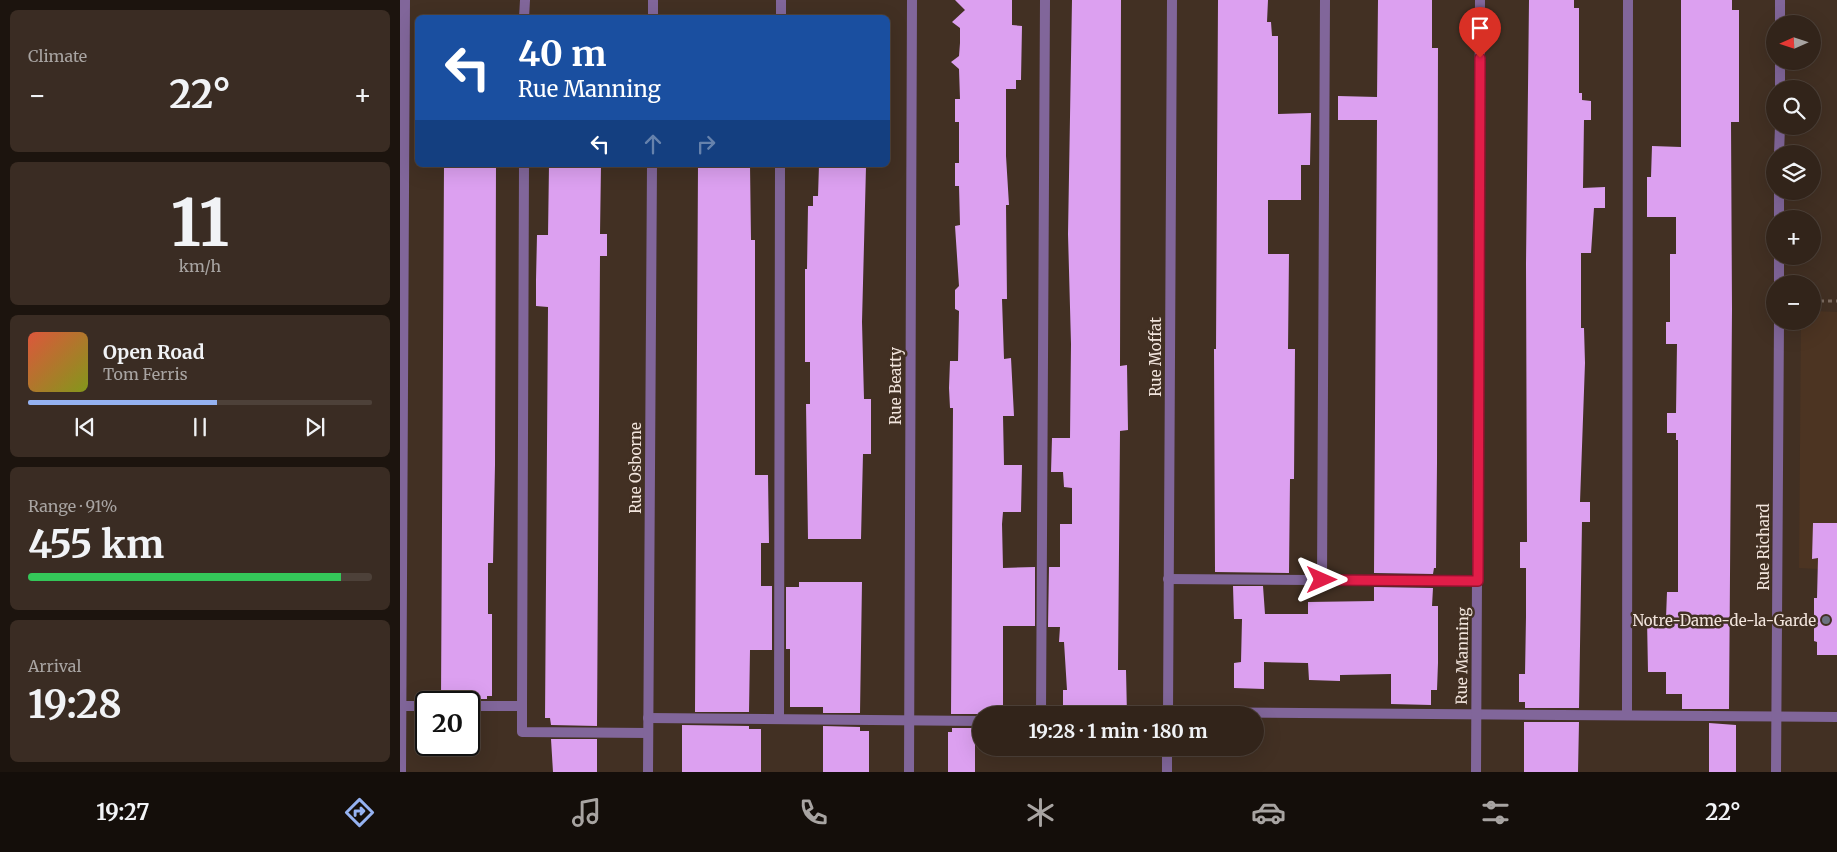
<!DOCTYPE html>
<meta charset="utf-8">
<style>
body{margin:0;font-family:Merriweather,serif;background:#3a2c23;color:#f1f3f6;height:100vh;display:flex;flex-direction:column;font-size:19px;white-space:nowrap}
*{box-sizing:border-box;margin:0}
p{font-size:16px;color:#a8a4a2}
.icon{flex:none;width:28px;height:28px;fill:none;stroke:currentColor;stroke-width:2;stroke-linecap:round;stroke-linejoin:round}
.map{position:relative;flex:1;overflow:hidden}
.drawer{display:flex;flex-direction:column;gap:10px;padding:10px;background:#1c140e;width:400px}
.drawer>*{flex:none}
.hud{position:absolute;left:15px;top:15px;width:475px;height:152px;border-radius:8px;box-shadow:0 5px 20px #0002,0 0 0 1px #4d4139;background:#1a4fa0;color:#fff;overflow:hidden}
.needle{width:32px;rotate:267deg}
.buttons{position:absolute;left:1366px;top:15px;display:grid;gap:10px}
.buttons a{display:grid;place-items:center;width:55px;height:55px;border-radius:50%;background:#32241a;box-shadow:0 5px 20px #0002,0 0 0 1px #4d4139;font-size:25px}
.speed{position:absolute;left:15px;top:691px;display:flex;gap:10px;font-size:25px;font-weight:700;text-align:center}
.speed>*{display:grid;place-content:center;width:65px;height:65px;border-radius:50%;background:#32241a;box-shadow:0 5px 20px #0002,0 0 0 1px #4d4139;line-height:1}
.speed .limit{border:2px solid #111;border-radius:8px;background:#fff;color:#111}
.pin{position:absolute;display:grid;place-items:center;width:42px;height:42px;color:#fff;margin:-51px -21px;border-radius:50% 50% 50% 0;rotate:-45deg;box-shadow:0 0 5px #0007}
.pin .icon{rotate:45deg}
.me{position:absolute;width:55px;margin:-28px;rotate:90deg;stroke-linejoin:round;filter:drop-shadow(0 0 4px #0008)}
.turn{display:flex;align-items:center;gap:18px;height:105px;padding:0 20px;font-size:22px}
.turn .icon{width:65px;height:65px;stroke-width:2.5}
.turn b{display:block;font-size:35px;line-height:42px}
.lanes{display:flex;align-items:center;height:48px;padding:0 20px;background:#0003;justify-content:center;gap:25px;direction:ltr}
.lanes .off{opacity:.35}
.big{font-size:38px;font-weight:700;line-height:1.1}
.drawer .widget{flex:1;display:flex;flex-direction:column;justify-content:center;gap:8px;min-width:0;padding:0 18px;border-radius:8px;background:#3a2c23}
.drawer .dial{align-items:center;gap:0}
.dial b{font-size:65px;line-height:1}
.song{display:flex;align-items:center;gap:15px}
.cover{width:60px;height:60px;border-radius:8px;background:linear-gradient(135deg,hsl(10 70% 55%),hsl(70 70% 35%))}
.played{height:5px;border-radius:2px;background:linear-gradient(90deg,#95b2f1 55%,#4d4139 55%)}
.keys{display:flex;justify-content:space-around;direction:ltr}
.heat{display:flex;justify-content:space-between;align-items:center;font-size:28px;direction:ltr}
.charge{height:8px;border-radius:4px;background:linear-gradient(90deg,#34c759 91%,#4d4139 0)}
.trip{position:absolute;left:572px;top:706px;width:292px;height:50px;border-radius:25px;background:#32241a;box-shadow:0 5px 20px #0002,0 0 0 1px #4d4139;font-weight:700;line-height:50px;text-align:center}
.tabs{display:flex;height:80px;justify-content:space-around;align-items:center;background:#140e0a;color:#a8a4a2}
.tabs .icon{width:35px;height:35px}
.tabs .selected{color:#95b2f1}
.tabs b{font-size:22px;color:#f1f3f6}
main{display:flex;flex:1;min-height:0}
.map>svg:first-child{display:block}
.built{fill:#4c3422}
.building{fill:#dca0f0}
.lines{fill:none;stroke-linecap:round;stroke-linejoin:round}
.path{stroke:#7b6a5f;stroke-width:3;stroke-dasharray:4 4;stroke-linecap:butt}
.service{stroke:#81669a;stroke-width:10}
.minor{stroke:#81669a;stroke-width:10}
.route-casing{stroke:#92132f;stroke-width:12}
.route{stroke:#e11d48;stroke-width:9}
.worship-dot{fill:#6b7280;stroke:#423023;stroke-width:2}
.labels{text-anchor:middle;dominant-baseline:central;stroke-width:5;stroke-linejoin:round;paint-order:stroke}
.street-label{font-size:15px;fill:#f1e4dc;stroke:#423023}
.poi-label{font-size:15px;fill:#f1e4dc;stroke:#423023;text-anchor:end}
</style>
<main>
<section class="drawer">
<div class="widget"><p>Climate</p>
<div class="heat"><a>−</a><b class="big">22°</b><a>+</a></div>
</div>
<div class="widget dial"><b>11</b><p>km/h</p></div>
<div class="widget">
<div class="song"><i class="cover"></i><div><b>Open Road</b><p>Tom Ferris</p></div></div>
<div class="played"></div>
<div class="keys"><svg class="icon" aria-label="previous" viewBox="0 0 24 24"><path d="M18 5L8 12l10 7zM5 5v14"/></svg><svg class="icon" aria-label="pause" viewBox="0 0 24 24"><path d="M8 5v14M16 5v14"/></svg><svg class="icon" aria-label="next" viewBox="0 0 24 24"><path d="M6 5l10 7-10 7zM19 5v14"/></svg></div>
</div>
<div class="widget"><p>Range · 91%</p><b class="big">455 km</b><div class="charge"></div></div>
<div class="widget"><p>Arrival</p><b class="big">19:28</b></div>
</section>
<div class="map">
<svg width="1437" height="772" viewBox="0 0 1437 772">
<rect width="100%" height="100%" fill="#423023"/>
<path class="built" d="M 1413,311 L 1437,312 L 1437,570 L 1399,568 L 1401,321 L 1412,321 Z"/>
<path class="building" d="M 555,0 L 612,0 L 612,25 L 622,26 L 621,80 L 616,80 L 616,89 L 606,89 L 606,156 L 609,205 L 606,205 L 607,299 L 602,299 L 604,359 L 611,358 L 614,416 L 603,416 L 604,465 L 622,465 L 621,512 L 603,512 L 602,524 L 603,568 L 635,567 L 635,626 L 603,626 L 603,705 L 598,705 L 598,714 L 551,714 L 553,408 L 550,408 L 549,388 L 550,361 L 558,361 L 559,311 L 555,309 L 555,290 L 559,286 L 555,226 L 560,225 L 559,186 L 555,186 L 555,163 L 559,163 L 559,122 L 555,122 L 555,99 L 560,99 L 559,69 L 551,62 L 559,56 L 560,43 L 560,28 L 552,22 L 565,10 Z
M 672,0 L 721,0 L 720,366 L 727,365 L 728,430 L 720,431 L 718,670 L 726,670 L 727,715 L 663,714 L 663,690 L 667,690 L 664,642 L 659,642 L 660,627 L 648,627 L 649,567 L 660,567 L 660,524 L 672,524 L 672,488 L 664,487 L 663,472 L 651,472 L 652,438 L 670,438 L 671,344 L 668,234 Z
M 818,0 L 868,0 L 867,22 L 871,22 L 872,36 L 878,36 L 878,114 L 911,113 L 910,165 L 901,165 L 901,200 L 868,200 L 868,254 L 889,254 L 888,349 L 895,349 L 894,479 L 890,479 L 889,573 L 815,572 L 814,349 L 816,349 Z
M 978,0 L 1032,0 L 1032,48 L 1038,48 L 1037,463 L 1036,568 L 1034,568 L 1033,574 L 974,573 L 977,120 L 938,120 L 938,96 L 977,97 Z
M 1129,0 L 1174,0 L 1174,8 L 1179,8 L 1179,93 L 1182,93 L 1182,100 L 1191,101 L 1191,120 L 1184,120 L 1183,188 L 1205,187 L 1205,208 L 1194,208 L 1191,253 L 1181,253 L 1181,328 L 1184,328 L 1185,363 L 1180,502 L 1190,502 L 1190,522 L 1182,522 L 1179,708 L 1125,708 L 1125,702 L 1119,702 L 1119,674 L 1125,674 L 1126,617 L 1126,568 L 1120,568 L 1120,542 L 1127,542 L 1126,264 Z
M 1281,0 L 1332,0 L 1332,10 L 1339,10 L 1339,122 L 1331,122 L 1332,309 L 1329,709 L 1282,709 L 1282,694 L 1266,694 L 1266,672 L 1248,672 L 1247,619 L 1266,618 L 1267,592 L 1278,592 L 1278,440 L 1276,440 L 1276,433 L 1267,433 L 1267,413 L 1276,413 L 1277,344 L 1266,344 L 1266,322 L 1270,322 L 1270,254 L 1276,254 L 1276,217 L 1247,217 L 1247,177 L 1251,177 L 1252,146 L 1281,147 Z
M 44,165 L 96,165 L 95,465 L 93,563 L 88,563 L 88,614 L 92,614 L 92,696 L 87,696 L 87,699 L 41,699 Z
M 149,165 L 201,165 L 200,234 L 207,234 L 207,256 L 200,256 L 197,726 L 151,725 L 150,718 L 145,718 L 148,307 L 136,306 L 136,280 L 137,235 L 148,235 Z
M 298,165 L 350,165 L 351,240 L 355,240 L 355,475 L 368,475 L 369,543 L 361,543 L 361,586 L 372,586 L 372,650 L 350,650 L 349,712 L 295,712 Z
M 419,165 L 464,165 L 466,167 L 462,322 L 464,399 L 471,399 L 471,454 L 463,454 L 461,539 L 408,539 L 406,404 L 410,404 L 410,362 L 405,362 L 405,269 L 407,269 L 408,206 L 413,206 L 413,196 L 418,196 Z
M 1413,523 L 1437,523 L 1437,655 L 1417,655 L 1417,642 L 1414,641 L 1414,598 L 1417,598 L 1418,558 L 1412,559 Z
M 399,582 L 462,582 L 460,713 L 423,713 L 423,707 L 390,707 L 390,649 L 386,649 L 386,587 L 399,587 Z
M 833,586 L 863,586 L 865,614 L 908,614 L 908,602 L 974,601 L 974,587 L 1033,588 L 1032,606 L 1038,606 L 1038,663 L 1037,690 L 1031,690 L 1031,705 L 991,704 L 991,674 L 940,675 L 940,681 L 909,680 L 908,663 L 864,662 L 864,689 L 834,688 L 834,663 L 841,662 L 842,619 L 834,619 Z
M 1124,722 L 1179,722 L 1178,772 L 1124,772 Z
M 1309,723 L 1336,725 L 1336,772 L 1309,772 Z
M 282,725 L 349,726 L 349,729 L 361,729 L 361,772 L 282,772 Z
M 423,726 L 460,727 L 460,731 L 469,731 L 469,772 L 423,772 Z
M 552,728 L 575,728 L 575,772 L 548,772 L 548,732 L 552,732 Z
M 151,739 L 197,739 L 197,772 L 153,772 Z"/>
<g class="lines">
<path class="path" d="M 1412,301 L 1437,301"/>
<path class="service" d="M 124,18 L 125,0
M 381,18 L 381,0
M 768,579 L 1078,581
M 922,580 L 925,0
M 0,706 L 26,706
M 69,706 L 122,706 L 124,165
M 122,706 L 122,732 L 248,733
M 768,712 L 1437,717
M 1227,714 L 1228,0
M 641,715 L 645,0
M 379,717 L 380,165
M 248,718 L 581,721"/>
<path class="minor" d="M 253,18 L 253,0
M 1380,24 L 1380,0
M 1380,89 L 1380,61
M 1379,154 L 1380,126
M 1379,219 L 1379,191
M 1379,284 L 1379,256
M 768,715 L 772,0
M 1,772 L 5,0
M 248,772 L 252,165
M 509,772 L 512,0
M 767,772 L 767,748
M 1076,772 L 1080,0
M 1376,772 L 1379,321"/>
</g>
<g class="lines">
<defs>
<path id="route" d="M 922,580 L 1078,581 L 1080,58"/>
</defs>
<use href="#route" class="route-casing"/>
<use href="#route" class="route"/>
</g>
<circle class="worship-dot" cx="1426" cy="620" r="5"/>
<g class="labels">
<g class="street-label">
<text transform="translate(755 357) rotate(-90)">Rue Moffat</text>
<text transform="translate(495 386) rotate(-90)">Rue Beatty</text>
<text transform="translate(235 468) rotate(-90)">Rue Osborne</text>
<text transform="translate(1363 547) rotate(-90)">Rue Richard</text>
<text transform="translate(1062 656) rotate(-89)">Rue Manning</text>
</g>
<g class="poi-label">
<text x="1416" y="620">Notre-Dame-de-la-Garde</text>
</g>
</g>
</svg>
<div class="buttons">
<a><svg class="needle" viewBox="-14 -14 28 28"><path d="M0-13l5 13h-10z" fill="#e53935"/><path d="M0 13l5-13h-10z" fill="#a8a4a2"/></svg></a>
<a><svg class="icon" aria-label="search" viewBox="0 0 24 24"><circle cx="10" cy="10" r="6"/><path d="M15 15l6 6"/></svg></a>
<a><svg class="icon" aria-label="layers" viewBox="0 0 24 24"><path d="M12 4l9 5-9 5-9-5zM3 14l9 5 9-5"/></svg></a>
<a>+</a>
<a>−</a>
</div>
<div class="speed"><div class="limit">20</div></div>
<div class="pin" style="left:1080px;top:58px;background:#d93025"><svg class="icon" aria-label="arrive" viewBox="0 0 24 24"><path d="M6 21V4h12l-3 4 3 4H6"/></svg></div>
<svg class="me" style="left:922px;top:580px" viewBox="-20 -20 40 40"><path d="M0-17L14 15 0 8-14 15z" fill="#e11d48" stroke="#fff" stroke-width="4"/></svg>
<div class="trip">19:28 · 1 min · 180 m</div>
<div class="hud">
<div class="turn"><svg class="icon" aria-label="left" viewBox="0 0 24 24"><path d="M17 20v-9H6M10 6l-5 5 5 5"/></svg><div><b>40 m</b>Rue Manning</div></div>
<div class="lanes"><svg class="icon" aria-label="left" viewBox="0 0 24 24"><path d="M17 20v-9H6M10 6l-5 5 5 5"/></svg><svg class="icon off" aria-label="ahead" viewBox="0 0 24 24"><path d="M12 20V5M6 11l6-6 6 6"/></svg><svg class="icon off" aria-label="right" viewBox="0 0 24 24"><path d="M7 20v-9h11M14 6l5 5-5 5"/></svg></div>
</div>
</div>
</main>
<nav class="tabs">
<b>19:27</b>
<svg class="icon selected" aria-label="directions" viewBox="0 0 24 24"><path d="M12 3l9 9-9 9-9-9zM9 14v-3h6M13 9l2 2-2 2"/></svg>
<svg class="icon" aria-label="music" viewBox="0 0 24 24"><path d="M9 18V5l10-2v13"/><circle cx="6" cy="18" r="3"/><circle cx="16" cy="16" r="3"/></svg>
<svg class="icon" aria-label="phone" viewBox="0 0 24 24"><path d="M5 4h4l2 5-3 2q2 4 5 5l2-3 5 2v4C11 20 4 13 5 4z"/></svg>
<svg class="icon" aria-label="climate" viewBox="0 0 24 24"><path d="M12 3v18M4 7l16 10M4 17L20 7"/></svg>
<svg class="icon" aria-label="car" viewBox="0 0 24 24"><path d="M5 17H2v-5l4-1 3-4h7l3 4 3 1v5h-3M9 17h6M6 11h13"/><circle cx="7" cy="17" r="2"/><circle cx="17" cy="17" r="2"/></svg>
<svg class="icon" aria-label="filters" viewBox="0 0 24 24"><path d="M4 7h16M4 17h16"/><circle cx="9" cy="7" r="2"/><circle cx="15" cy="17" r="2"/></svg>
<b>22°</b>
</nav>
